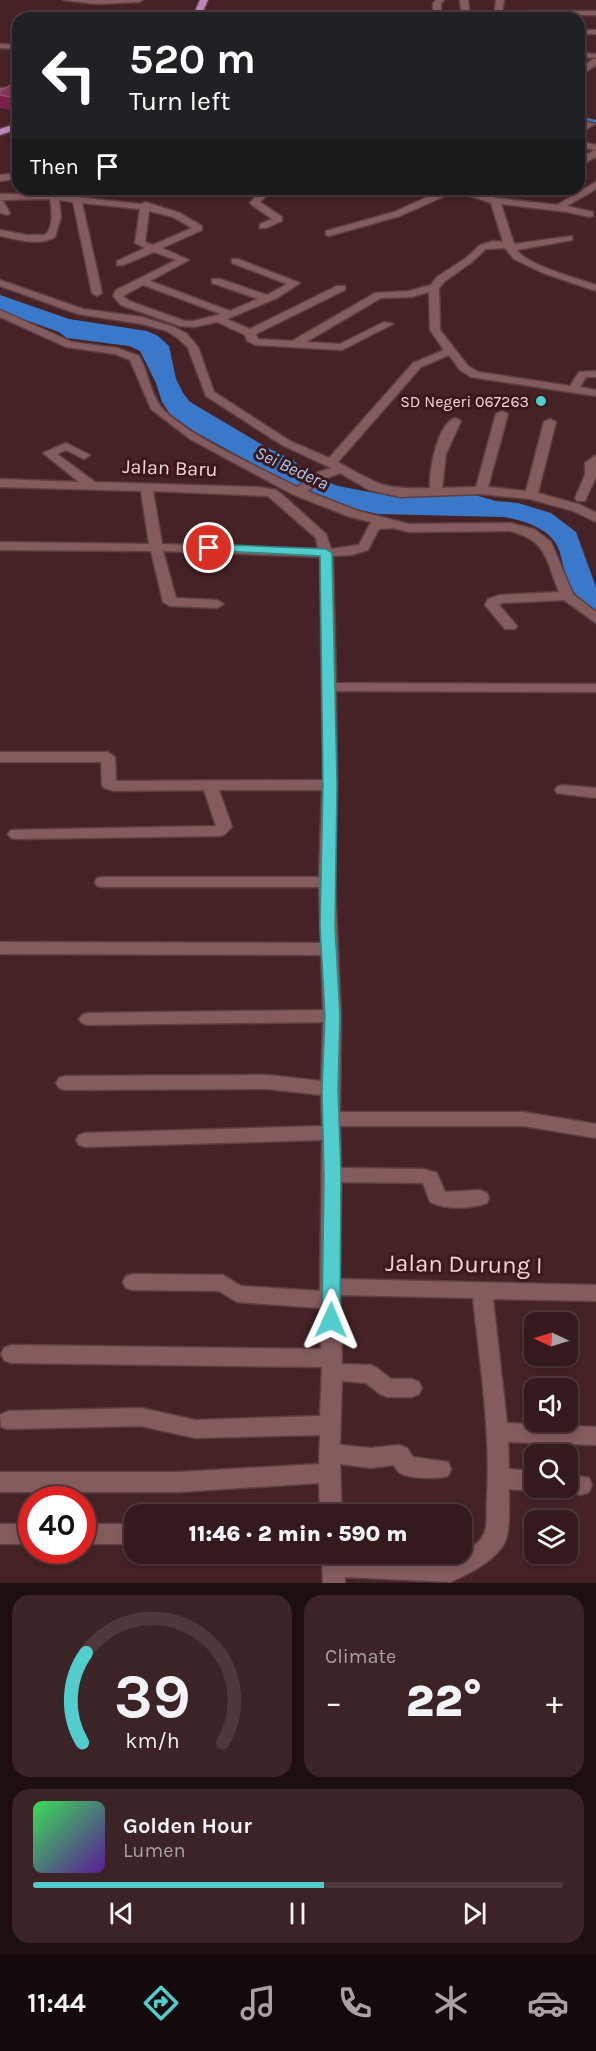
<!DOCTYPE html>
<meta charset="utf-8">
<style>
body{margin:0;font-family:Karla,sans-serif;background:#3c2325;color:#f1f3f6;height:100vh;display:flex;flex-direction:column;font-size:22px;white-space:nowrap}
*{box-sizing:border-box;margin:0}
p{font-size:20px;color:#a9a1a3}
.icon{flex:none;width:33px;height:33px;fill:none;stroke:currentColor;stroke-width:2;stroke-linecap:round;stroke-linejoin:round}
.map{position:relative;height:1583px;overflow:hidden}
.side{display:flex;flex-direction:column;gap:12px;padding:12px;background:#1d0e0f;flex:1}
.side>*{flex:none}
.banner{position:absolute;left:12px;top:12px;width:573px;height:183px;border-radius:18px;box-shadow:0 3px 9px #0003,0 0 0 2px #4e383b;background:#202124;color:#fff;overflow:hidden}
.needle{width:39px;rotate:274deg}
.tools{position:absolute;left:524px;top:1312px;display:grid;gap:12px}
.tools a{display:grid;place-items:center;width:54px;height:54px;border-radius:12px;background:#341a1c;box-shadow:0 3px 9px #0003,0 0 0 2px #4e383b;font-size:30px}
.speed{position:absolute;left:18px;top:1486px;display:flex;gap:12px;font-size:30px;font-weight:700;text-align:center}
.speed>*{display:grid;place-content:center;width:78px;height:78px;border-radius:50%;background:#341a1c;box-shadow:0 3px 9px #0003,0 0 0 2px #4e383b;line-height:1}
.speed .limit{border:9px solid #d22;background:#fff;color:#111}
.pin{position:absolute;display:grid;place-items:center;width:51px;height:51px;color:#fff;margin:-26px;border:3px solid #fff;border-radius:50%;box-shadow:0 2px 6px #0007}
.me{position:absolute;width:66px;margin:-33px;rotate:1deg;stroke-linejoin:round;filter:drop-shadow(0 0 4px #0008)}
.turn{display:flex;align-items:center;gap:21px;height:126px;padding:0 18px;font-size:27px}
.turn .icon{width:78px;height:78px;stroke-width:2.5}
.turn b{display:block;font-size:42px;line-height:51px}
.then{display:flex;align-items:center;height:57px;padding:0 18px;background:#0003;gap:12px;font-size:22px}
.big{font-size:45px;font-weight:800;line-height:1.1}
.side .tile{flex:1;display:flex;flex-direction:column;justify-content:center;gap:9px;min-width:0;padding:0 21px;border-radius:18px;background:#3c2325}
.side .dial{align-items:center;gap:0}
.dial svg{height:156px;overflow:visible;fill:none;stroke:#4e383b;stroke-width:7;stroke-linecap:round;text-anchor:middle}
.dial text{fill:#f1f3f6;stroke:none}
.song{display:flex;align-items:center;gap:18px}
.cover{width:72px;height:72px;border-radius:9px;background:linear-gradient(135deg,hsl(130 70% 55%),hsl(270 70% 35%))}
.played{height:6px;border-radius:3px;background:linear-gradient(90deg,#52cdcd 55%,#4e383b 55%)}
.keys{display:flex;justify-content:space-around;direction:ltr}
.heat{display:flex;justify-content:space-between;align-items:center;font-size:33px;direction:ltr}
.side .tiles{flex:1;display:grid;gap:12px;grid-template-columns:1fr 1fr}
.tile:last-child{grid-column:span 2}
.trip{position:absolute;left:124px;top:1504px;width:348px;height:60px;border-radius:18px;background:#341a1c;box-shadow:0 3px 9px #0003,0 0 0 2px #4e383b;font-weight:800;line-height:60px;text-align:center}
.dock{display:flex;height:96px;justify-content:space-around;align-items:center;background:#150a0b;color:#a9a1a3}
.dock .icon{width:42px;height:42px}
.dock .on{color:#52cdcd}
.dock b{font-size:27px;color:#f1f3f6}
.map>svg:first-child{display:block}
.water{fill:#3a79c9}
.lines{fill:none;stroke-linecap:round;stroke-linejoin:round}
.canal{fill:#3a79c9;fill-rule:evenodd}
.minor-casing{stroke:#5d3f42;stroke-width:3}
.major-casing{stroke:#5d3f42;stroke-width:3}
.minor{fill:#845c5e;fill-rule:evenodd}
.major{fill:#bc84bd;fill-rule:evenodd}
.wall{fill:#7d1e4e}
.building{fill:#89325d;stroke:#994b70;stroke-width:1.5}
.route{fill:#52cdcd;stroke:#358585;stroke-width:1.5}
.poi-dot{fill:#52cdcd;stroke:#3a181c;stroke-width:2}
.labels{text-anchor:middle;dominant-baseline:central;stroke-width:6;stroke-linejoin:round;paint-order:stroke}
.far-poi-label{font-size:16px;fill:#eed6d6;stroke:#3a181c;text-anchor:end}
.far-water-label{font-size:18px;font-style:italic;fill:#aac9f2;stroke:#3a181c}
.street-label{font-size:20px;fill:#eed6d6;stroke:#3a181c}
.near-street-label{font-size:24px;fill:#eed6d6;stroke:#3a181c}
</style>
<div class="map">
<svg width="596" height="1583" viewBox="0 0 596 1583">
<rect width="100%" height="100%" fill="#452225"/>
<path class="water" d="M 0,295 L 69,319 L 147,331 L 158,336 L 169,346 L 176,379 L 183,393 L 190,402 L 266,447 L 293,460 L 311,476 L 338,486 L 380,494 L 471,494 L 496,501 L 518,503 L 551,513 L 576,532 L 596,587 L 596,610 C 589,606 582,602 577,596 C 566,583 564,568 560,553 C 554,529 523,520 503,517 L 378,514 L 348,507 L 287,482 L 195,432 L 170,414 L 162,402 L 156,383 L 140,351 L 129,346 L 67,338 L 59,332 L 0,311 Z"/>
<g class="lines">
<path class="canal" d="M 579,116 L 596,120 L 596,126 L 579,122 Z"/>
<defs>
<path id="minor" d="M 63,0 L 143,0 L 139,2 L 97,4 Z
M 436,0 L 444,0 L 441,3 L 441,18 L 404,18 L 401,16 L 405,14 L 433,14 L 433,3 Z
M 460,0 L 468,0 L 470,18 L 462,18 Z
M 496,0 L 504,0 L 502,12 L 495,10 Z
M 526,11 L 596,11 L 596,15 L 526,15 Z
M 579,30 L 596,30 L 596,34 L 579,34 Z
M 0,44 L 18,45 L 18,49 L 0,48 Z
M 579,53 L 596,54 L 596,58 L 579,57 Z
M 593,59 L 596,59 L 596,65 L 579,76 L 579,70 Z
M 0,88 L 18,88 L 18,92 L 0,92 Z
M 588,122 L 595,124 L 579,134 L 579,127 Z
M 579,141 L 596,145 L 596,157 L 579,166 L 579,159 L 595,150 L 579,147 Z
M 18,173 L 18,179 L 0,181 L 0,175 Z
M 596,182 L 596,189 L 567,206 L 593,212 L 593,216 L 590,217 L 567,212 L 501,204 L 514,244 L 572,236 L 572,240 L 517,250 C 528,266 577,278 596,285 L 596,291 L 543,273 L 514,259 L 505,248 L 486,249 L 472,262 L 445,281 L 439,288 L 440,330 L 468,366 L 478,372 L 570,386 L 579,372 L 596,371 L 596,377 L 586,377 L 580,387 L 596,390 L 596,396 L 471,377 L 460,370 L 449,355 L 421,367 L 338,462 C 377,484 384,490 430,488 C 429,471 437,424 455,418 L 461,421 L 446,454 L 442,488 L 476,487 L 496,414 L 502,411 L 508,414 L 488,487 L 526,491 L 544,422 L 550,419 L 556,422 L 538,493 L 581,505 L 596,513 L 596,522 L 573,511 L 530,499 L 481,494 L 400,497 L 369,490 L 340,473 L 327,478 L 307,491 L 358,511 L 409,524 L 510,523 L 534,529 L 551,542 L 573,594 L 596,612 L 596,623 L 564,600 L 502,603 L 499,605 L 517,626 L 515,629 L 505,629 L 485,605 L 488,599 L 500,595 L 559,592 C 546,560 547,540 510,531 L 409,532 L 393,528 L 379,529 L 368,550 L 352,555 L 333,556 L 336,683 L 596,684 L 596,692 L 336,691 L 337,785 L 335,882 L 341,1016 L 340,1112 L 523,1112 L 596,1124 L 596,1138 L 523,1126 L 340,1126 L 341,1168 L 424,1169 L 437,1173 L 445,1192 L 480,1190 L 487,1193 L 489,1198 L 487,1203 C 470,1209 446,1210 430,1202 L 423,1183 L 341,1182 L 340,1279 L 596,1285 L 596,1301 L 493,1299 L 507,1423 L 596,1427 L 596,1445 L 508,1442 L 509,1469 L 534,1471 L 534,1488 L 542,1488 L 534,1491 L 509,1489 C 509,1504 510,1521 507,1536 C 502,1558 469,1574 450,1582 L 345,1577 L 345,1583 L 323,1583 L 322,1554 L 448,1560 C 459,1554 481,1546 485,1531 C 488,1522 486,1509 487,1499 C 491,1432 480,1365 473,1298 L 340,1295 L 342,1364 L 370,1365 L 377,1368 L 391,1379 L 412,1379 L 419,1382 L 422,1388 L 419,1394 L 412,1397 L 387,1397 L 380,1394 L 366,1383 L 342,1381 L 340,1445 L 371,1448 L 399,1445 L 407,1448 L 413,1457 L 448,1462 L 451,1469 L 448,1476 C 439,1479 408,1479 400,1473 C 399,1473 394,1466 394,1465 L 371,1468 L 340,1464 L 342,1515 L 320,1515 L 319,1483 L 179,1492 L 0,1492 L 0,1472 L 179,1472 L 319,1464 L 320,1435 L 195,1438 L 141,1426 L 8,1429 L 1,1427 L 0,1415 L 8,1411 L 141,1408 L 195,1420 L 320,1416 L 322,1367 L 11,1363 L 4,1360 L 1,1354 L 4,1348 L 11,1345 L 321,1349 L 320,1308 L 237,1302 L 219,1291 L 133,1290 L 126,1288 L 123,1282 L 126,1276 L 133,1274 L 223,1275 L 241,1286 L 320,1291 L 322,1140 L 85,1147 L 79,1145 L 76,1140 L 79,1135 L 85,1133 L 322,1126 L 321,1095 L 268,1089 L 65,1090 L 59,1088 L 56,1083 L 59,1078 L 65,1076 L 268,1075 L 321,1081 L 323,1022 L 88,1025 L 82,1023 L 79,1019 L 82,1015 L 88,1013 L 323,1010 L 321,955 L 0,954 L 0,942 L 321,943 L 319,887 L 103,887 L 97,886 L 95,882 L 97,878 L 103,877 L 319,877 L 322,790 L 219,790 L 232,827 L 224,835 L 219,836 L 16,839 L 11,838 L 8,834 L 11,830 L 216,826 L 204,790 L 114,791 L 104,788 L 102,785 L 101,762 L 0,762 L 0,752 L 108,752 L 115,757 L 116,781 L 323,780 L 320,557 L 163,551 L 176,598 L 217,600 L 224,604 L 217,608 L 170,606 L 163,602 L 151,551 L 0,550 L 0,542 L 149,544 L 141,491 L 0,487 L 0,479 L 79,482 L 43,453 L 66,443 L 90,455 L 84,459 L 66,450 L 57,454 L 95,482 L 258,487 L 276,490 L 285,497 L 326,534 L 331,549 L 359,545 L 371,522 L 350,517 L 294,495 L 190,439 L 151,409 L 130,360 L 115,354 L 66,347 L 0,317 L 0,310 L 72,342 L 117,348 L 139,356 C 148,371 150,393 161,407 C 185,435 263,469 297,487 L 319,472 L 331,468 L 282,445 L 206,396 L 188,348 L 179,339 L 167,331 L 142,324 L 78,314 L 0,286 L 0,280 L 83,309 L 142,317 L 174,327 L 187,334 L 198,347 L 214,392 L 290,441 L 329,458 L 413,363 L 444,350 L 430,330 L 429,292 L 411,297 L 381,298 L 306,342 L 340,344 L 384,322 L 393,324 L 342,350 L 256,345 L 247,341 L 245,335 L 217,322 L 194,327 L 180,326 L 121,305 L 113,296 L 116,290 L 176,260 L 154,252 L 123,265 L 117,265 L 117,261 L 145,248 L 135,243 L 140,209 L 82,203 L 102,293 L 97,296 L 92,293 L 73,202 L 59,200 L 61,217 L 55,237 C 39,247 17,239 0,236 L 0,230 L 27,235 L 45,235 C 54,227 52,211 50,199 L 0,200 L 0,194 L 48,194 L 45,189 L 55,189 L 57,195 L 141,204 L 145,202 L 180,213 L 202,226 L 202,230 L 162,248 L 189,260 L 150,281 L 230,311 L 258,299 L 212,283 L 212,279 L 220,279 L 267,295 L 287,284 L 232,263 L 232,259 L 238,259 L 300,283 L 277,298 L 227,319 L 250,329 L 337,286 L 345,286 L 345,290 L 256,334 L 258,339 L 292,341 L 375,293 L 409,291 L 431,285 L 437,277 L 466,258 L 480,245 L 494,241 L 503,242 L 491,203 L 456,191 L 400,216 L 329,236 L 326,235 L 326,231 L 394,212 L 445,189 L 469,189 L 496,198 L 557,205 ZM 149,211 L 173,217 L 192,228 L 153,245 L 145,242 ZM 143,285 L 221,314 L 194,321 L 185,321 L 129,301 L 123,296 ZM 153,491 L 268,496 L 316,538 L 318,549 L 162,544 Z
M 240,189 C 250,189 258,189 266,196 L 260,202 L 282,217 L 282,221 L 266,228 L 260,228 L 260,224 L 272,219 L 252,205 L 250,203 L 255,197 Z
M 0,200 L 3,201 L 10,213 L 8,215 L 0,213 Z
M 596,455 L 596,477 L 585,501 L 577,501 L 575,498 L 585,475 L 585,463 Z
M 562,785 L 596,788 L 596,798 L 557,793 L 555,790 L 557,787 Z
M 567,1474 L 589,1478 L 592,1485 L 589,1492 L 581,1495 L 559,1491 L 558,1488 L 567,1488 Z
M 0,1524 L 32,1524 L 32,1544 L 0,1544 Z
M 82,1524 L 135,1524 L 135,1544 L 82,1544 Z"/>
<path id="major" d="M 200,0 L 208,0 L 200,18 L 192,18 Z
M 18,123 L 18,129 L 0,135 L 0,129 Z"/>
</defs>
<use href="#minor" class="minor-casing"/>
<use href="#major" class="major-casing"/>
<use href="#minor" class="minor"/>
<use href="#major" class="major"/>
</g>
<path class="wall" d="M 18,84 L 18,112 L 0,108 L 0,91 Z"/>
<path class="building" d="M 14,83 L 18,84 L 18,98 L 0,95 L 0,91 Z"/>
<path class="route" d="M 209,544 L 326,549 L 332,553 L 337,785 L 335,927 L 340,1016 L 338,1089 L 341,1175 L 340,1320 L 337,1325 L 331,1327 L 324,1325 L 322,1320 L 324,1175 L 322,1089 L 325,1016 L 320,927 L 323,785 L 320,556 L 205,550 L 205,545 Z"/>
<circle class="poi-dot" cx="541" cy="401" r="6"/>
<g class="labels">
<g class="far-poi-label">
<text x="529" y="401">SD Negeri 067263</text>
</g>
<g class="far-water-label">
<text transform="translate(292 468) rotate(25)">Sei Bedera</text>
</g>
<g class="street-label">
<text transform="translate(170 468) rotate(2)">Jalan Baru</text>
</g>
<g class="near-street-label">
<text transform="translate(464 1264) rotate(1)">Jalan Durung I</text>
</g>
</g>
</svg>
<div class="tools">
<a><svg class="needle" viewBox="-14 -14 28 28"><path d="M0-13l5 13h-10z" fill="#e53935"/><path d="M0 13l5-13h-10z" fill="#a9a1a3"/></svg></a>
<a><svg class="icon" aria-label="sound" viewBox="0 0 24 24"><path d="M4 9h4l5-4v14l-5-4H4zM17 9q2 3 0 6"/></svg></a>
<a><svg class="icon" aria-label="search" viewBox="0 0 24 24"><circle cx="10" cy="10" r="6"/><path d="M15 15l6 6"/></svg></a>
<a><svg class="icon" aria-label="layers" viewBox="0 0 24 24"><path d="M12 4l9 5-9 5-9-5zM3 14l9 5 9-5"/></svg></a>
</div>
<div class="speed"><div class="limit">40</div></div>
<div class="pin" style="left:209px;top:548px;background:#d93025"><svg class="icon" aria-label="arrive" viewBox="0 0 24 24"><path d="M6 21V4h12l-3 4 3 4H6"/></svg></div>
<svg class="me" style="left:331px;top:1320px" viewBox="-20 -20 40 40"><path d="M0-17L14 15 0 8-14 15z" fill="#52cdcd" stroke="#fff" stroke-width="4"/></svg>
<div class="trip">11:46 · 2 min · 590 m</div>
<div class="banner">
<div class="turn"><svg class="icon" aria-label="left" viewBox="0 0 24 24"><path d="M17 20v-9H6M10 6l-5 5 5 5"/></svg><div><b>520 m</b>Turn left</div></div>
<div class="then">Then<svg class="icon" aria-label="arrive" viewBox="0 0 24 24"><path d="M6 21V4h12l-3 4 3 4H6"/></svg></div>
</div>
</div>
<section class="side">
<div class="tiles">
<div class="tile dial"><svg viewBox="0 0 100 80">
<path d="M14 69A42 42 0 1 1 86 69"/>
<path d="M14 69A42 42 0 0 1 16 23" stroke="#52cdcd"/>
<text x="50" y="56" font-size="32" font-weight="700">39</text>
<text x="50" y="72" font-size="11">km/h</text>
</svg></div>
<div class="tile"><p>Climate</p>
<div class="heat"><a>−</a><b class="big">22°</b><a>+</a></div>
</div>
<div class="tile">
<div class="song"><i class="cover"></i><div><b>Golden Hour</b><p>Lumen</p></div></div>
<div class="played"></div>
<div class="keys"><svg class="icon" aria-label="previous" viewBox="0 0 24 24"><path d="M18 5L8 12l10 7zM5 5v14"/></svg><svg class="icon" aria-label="pause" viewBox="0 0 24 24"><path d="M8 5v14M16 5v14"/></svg><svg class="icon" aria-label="next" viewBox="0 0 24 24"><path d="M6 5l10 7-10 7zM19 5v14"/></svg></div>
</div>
</div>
</section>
<nav class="dock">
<b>11:44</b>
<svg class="icon on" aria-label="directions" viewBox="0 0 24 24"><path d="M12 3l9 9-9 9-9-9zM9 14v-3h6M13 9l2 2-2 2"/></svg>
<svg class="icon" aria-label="music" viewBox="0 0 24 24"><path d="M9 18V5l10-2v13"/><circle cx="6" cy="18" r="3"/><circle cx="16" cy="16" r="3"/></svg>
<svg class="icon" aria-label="phone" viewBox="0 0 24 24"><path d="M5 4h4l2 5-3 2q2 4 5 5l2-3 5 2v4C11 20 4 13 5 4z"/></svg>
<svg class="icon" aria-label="climate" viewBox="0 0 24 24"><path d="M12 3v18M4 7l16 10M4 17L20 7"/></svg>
<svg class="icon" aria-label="car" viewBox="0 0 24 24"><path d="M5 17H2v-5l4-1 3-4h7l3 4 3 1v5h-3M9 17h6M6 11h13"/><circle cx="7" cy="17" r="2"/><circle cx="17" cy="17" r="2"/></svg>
</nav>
